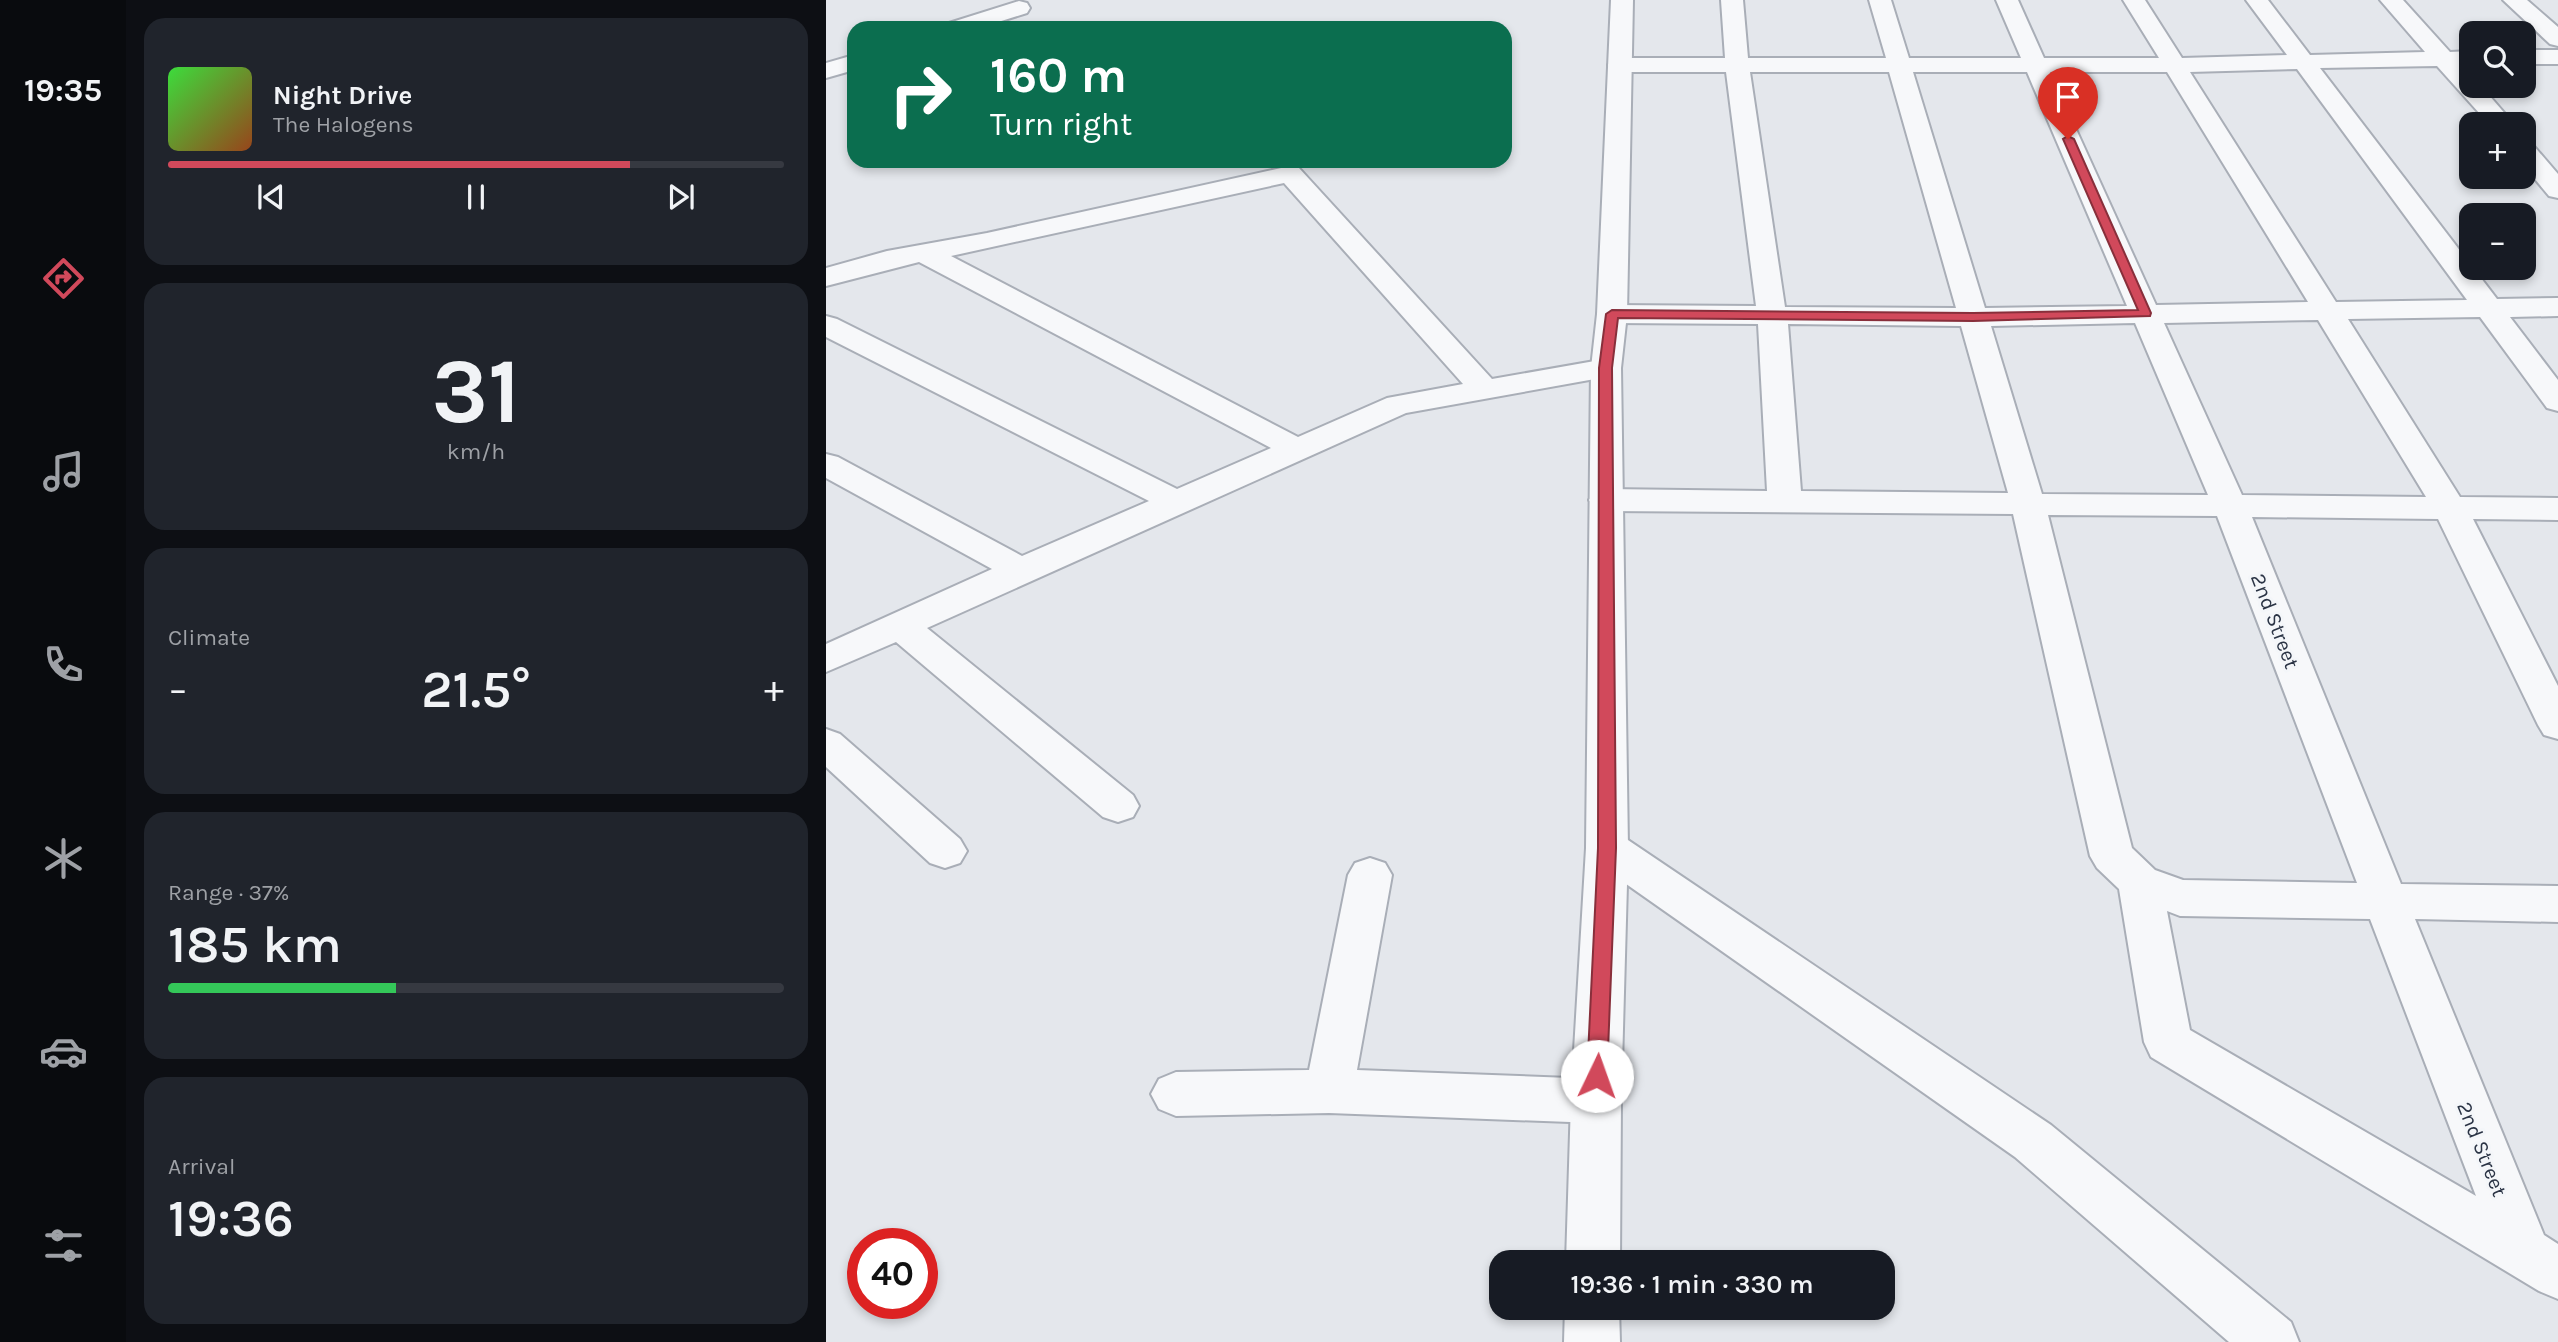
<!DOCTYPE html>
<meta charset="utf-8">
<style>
body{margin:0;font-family:Karla,sans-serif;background:#20242c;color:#f1f3f6;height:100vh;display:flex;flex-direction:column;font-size:26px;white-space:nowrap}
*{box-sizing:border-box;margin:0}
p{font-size:23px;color:#9ea1a6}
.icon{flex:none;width:38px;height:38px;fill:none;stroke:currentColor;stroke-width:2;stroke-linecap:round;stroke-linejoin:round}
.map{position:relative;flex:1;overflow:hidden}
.side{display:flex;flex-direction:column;gap:18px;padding:18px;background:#0d0f14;width:700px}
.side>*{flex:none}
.hud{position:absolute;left:21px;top:21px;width:665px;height:147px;border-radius:21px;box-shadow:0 4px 10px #0003;background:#0b6e4f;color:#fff;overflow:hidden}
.tools{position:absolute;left:1633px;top:21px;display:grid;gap:14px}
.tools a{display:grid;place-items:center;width:77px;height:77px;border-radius:14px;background:#171b24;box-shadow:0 4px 10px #0003;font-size:35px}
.speed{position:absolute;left:21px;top:1228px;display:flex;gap:14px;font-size:35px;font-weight:700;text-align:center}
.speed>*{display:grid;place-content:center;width:91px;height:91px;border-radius:50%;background:#171b24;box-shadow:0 4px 10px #0003;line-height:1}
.speed .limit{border:10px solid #d22;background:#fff;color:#111}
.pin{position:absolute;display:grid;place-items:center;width:60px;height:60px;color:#fff;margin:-72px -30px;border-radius:50% 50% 50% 0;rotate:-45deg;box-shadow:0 0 7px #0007}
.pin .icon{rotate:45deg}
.me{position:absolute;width:77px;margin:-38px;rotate:3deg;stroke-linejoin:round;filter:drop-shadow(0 0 5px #0008)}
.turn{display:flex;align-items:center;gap:24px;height:147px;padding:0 28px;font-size:32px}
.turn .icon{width:91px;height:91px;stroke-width:2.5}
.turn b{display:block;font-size:49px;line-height:60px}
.big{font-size:52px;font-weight:600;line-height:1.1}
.side .widget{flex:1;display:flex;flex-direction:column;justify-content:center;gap:10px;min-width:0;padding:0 24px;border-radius:21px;background:#20242c}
.side .dial{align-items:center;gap:0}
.dial b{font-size:91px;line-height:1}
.song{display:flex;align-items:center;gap:21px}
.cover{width:84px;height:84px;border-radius:10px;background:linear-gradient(135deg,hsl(120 70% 55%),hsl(20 70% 35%))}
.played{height:7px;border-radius:4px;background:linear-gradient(90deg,#d1495b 75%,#363941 75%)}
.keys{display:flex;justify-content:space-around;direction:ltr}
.heat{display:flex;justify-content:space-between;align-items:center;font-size:38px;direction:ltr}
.charge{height:10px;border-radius:5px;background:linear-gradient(90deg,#34c759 37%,#363941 0)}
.trip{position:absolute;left:663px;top:1250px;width:406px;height:70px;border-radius:21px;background:#171b24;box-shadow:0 4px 10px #0003;font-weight:600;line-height:70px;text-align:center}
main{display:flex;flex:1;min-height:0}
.tab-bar{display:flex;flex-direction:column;width:126px;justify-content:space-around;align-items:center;background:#090b0e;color:#9ea1a6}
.tab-bar .icon{width:49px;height:49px}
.tab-bar .selected{color:#d1495b}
.tab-bar b{font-size:32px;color:#f1f3f6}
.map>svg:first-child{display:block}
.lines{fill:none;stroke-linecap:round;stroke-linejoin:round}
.minor-casing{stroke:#a9aeb7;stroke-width:4}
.tertiary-casing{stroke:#a9aeb7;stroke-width:4}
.minor{fill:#f7f8fa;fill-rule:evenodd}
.tertiary{fill:#f7f8fa;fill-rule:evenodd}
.route{fill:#d1495b;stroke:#882f3b;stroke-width:2}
.labels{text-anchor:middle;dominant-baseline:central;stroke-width:6;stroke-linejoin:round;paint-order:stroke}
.street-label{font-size:21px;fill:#2b3445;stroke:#f4f6f9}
</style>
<main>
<nav class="tab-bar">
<b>19:35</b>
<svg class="icon selected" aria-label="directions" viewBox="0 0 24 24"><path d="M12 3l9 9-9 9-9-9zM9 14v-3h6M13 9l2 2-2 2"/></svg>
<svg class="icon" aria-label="music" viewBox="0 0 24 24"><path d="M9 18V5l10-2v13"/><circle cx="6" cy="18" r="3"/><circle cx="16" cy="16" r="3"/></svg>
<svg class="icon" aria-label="phone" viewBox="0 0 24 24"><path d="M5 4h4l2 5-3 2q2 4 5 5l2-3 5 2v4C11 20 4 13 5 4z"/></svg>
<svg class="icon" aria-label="climate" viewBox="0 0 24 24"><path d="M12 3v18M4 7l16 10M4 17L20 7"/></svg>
<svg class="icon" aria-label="car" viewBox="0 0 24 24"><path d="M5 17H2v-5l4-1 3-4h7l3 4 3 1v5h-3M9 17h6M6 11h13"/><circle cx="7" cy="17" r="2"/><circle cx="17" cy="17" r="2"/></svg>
<svg class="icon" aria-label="filters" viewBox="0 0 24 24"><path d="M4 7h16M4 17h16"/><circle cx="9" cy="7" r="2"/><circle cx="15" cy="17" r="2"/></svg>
</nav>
<section class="side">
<div class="widget">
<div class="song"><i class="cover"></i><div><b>Night Drive</b><p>The Halogens</p></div></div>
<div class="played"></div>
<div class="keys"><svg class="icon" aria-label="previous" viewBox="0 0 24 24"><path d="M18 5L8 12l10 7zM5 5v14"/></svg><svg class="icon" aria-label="pause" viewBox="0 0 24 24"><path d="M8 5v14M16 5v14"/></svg><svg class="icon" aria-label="next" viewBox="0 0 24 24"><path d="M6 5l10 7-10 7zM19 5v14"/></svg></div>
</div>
<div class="widget dial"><b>31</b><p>km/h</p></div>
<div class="widget"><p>Climate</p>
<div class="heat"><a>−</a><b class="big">21.5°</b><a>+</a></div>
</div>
<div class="widget"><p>Range · 37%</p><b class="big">185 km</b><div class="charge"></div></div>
<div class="widget"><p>Arrival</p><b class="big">19:36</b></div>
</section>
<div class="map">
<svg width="1732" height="1342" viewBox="0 0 1732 1342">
<rect width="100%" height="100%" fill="#e4e7ec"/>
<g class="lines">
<defs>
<path id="minor" d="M 895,0 L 917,0 L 922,58 L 1060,58 L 1043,0 L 1065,0 L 1083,58 L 1195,58 L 1170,0 L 1192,0 L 1218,58 L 1333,58 L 1297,0 L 1319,0 L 1356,58 L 1461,55 L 1420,0 L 1442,0 L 1484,55 L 1599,52 L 1554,0 L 1577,0 L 1624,52 L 1645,51 L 1645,65 L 1636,65 L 1645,75 L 1645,86 L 1655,86 L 1688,124 L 1663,124 L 1611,66 L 1494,68 L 1671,299 L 1732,298 L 1732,316 L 1684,317 L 1732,380 L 1732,411 L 1721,408 L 1654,317 L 1522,319 L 1634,497 L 1732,498 L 1732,520 L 1647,519 L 1732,686 L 1732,739 L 1718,735 L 1712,725 L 1612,519 L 1426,517 L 1575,884 L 1732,886 L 1732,922 L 1589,919 L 1718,1235 L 1732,1244 L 1732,1299 L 1713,1291 L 1325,1057 L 1318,1042 L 1293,889 L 1271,868 L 1264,856 L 1187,514 L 780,511 L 768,507 L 763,500 L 768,493 L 780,489 L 941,491 L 932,324 L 786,323 L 776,320 L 771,314 L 776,308 L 786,305 L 930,306 L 900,72 L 794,72 L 786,70 L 782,65 L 786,60 L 794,58 L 899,58 ZM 1471,69 L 1641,300 L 1510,302 L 1364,72 ZM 924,72 L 1063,72 L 1130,308 L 959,307 ZM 1087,72 L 1201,72 L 1301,306 L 1159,308 ZM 1224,72 L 1341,72 L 1482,302 L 1330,305 ZM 1492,320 L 1600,497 L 1416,495 L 1338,323 ZM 1309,323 L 1382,495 L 1216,494 L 1165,326 ZM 962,324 L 1135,326 L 1182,493 L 975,491 ZM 1222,515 L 1391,516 L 1531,883 L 1357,880 L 1329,870 L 1306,848 ZM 1341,911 L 1354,916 L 1544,919 L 1650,1196 L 1364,1030 Z
M 1677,0 L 1701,0 L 1732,27 L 1732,46 L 1724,44 Z
M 193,1 L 201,3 L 204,8 L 201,13 L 153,28 L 120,28 L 123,23 Z
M 1698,50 L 1732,50 L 1732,64 L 1698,64 Z
M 28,55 L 28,70 L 0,78 L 0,63 Z
M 1698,142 L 1707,145 L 1732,174 L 1732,198 L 1723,196 L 1698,166 Z
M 464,166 L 473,168 L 666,379 L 780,359 L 791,361 L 795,368 L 791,375 L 780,377 L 580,413 L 101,628 L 307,795 L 313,806 L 307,817 L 292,822 L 277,817 L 70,642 L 0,672 L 0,644 L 166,569 L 0,478 L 0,454 L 12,457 L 196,556 L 323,501 L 0,337 L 0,316 L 11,319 L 351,489 L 445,448 L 93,262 L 0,286 L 0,268 L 61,251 L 161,233 ZM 458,183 L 637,384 L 561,398 L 472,437 L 125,256 Z
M 0,729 L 14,734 L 134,839 L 141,851 L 134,863 L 119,868 L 104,863 L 0,767 Z
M 781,831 L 796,836 L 1225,1125 L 1465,1322 L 1473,1342 L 1403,1342 L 1189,1157 L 766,860 L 760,848 L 766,836 Z
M 544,858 L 559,863 L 566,875 L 531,1070 L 770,1079 L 787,1085 L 795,1101 L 787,1117 L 770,1123 L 503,1113 L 350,1116 L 333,1109 L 325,1094 L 333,1079 L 350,1072 L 483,1070 L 522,875 L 529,863 Z"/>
<path id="tertiary" d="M 785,0 L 807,0 L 801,314 L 795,368 L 802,848 L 795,1101 L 794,1262 L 740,1262 L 745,1101 L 760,848 L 765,368 L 771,314 Z
M 739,1307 L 793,1307 L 794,1342 L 738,1342 Z"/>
</defs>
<use href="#minor" class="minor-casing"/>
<use href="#tertiary" class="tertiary-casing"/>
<use href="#minor" class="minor"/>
<use href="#tertiary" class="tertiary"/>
</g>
<path class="route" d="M 1242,136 L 1248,139 L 1325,313 L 1324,316 L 1147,321 L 792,318 L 786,368 L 790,848 L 781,1076 L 778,1082 L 771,1085 L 764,1082 L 761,1076 L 772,848 L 773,368 L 780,314 L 786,310 L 1147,313 L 1312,310 L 1237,139 Z"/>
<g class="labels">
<g class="street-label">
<text transform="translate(1449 621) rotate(69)">2nd Street</text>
<text transform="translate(1656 1149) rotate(68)">2nd Street</text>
</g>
</g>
</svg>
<div class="tools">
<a><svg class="icon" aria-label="search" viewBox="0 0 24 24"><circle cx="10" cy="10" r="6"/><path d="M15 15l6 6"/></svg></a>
<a>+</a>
<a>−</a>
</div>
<div class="speed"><div class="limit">40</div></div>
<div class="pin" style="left:1242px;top:139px;background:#d93025"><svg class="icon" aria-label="arrive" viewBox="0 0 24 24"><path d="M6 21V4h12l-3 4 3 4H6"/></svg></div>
<svg class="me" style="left:771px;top:1076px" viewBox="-20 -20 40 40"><circle r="19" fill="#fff"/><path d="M0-13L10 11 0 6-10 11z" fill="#d1495b"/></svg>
<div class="trip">19:36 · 1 min · 330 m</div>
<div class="hud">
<div class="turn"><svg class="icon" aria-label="right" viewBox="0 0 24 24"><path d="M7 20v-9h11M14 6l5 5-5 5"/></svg><div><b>160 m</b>Turn right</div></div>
</div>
</div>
</main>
